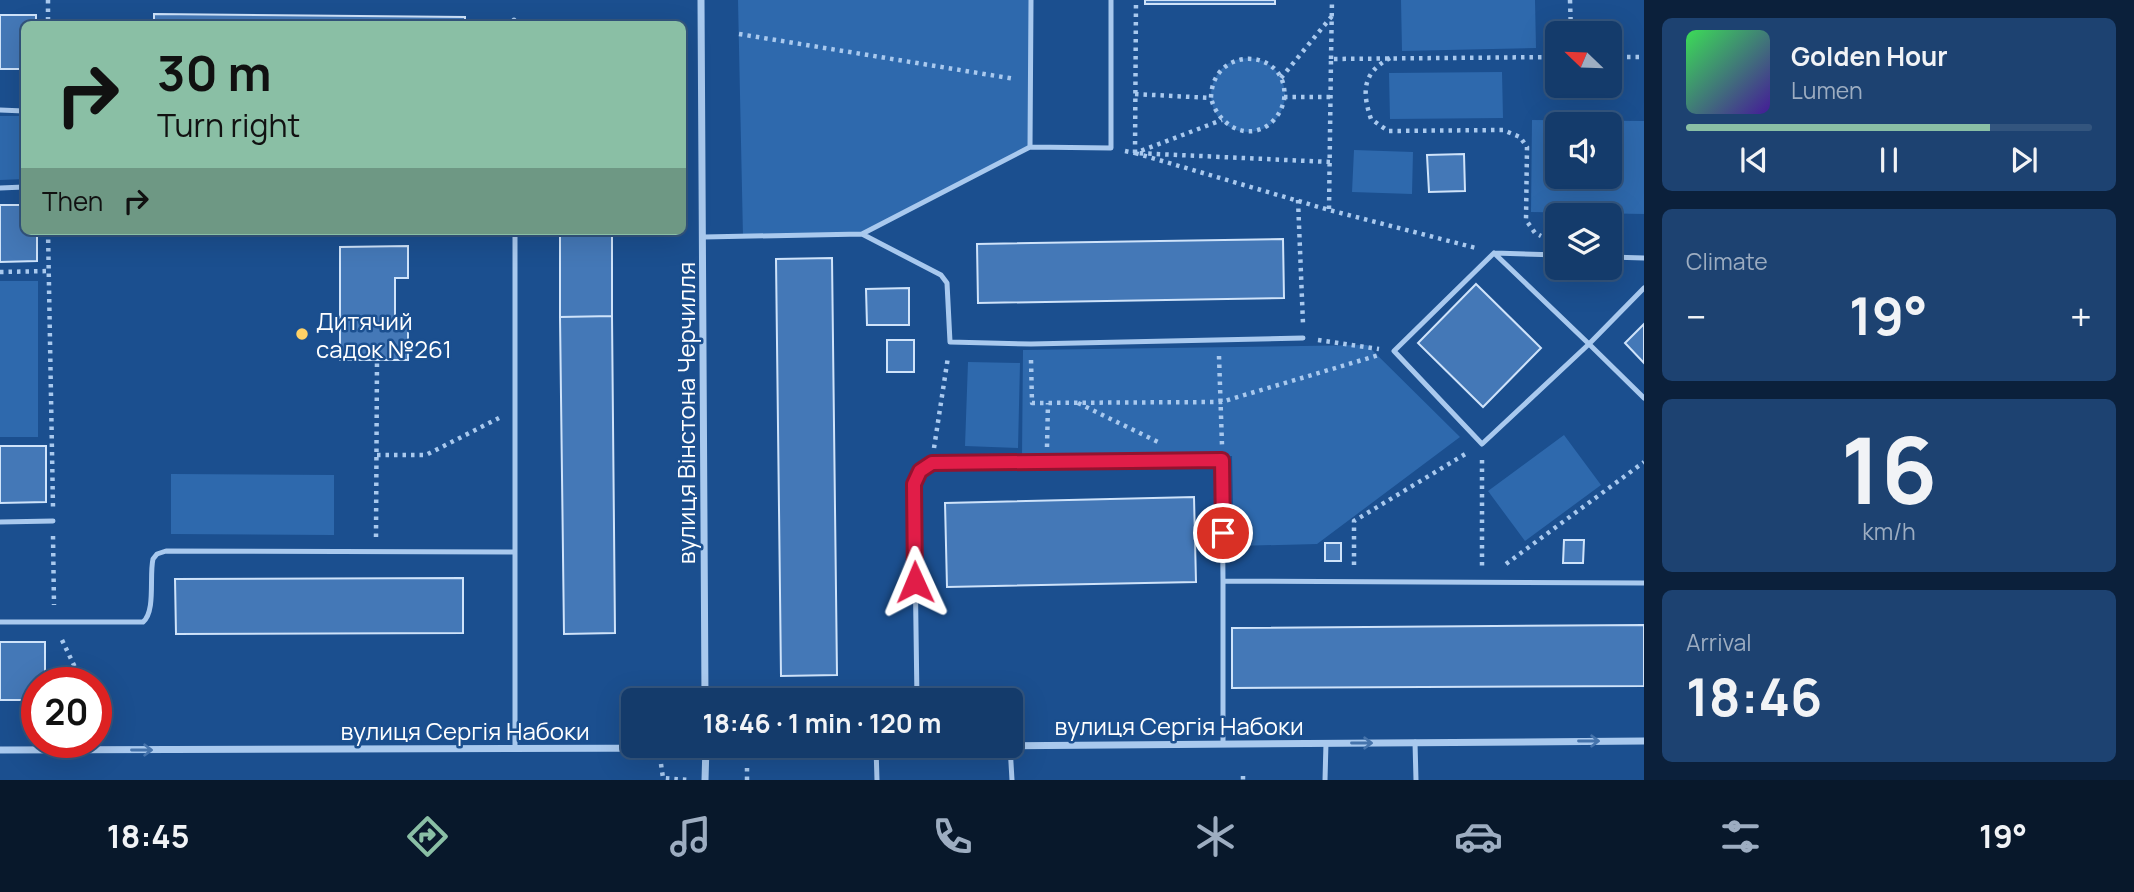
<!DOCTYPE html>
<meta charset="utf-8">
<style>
body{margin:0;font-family:Manrope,sans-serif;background:#1d4271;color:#f1f3f6;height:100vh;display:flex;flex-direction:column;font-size:26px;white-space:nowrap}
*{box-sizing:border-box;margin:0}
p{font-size:23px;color:#9dadc1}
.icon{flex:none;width:38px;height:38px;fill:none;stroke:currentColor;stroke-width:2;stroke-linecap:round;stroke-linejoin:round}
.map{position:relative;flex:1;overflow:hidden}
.details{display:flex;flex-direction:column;gap:18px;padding:18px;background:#0b203b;width:490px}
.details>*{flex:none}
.top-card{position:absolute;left:21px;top:21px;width:665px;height:214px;border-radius:10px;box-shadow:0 7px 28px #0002,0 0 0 2px #33557e;background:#8abfa5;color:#111;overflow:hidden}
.needle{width:46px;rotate:293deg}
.tools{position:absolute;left:1545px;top:21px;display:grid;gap:14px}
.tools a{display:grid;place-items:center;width:77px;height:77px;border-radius:10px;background:#143b6b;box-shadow:0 7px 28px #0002,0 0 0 2px #33557e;font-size:35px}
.speed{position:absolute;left:21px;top:667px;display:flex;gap:14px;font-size:35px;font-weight:700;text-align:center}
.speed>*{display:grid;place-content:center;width:91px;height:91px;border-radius:50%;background:#143b6b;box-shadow:0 7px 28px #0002,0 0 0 2px #33557e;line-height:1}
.speed .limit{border:10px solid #d22;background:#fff;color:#111}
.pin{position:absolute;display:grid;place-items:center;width:60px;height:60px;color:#fff;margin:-30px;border:4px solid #fff;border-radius:50%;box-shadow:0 2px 7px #0007}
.me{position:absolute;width:77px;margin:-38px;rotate:359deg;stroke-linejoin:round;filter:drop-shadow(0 0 5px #0008)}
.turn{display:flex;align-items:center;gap:24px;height:147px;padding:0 21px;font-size:32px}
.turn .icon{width:91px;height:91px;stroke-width:2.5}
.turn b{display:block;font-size:49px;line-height:60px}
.then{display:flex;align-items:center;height:66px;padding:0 21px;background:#0003;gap:14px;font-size:26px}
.big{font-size:52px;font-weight:700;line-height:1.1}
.details .widget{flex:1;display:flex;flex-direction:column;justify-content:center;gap:10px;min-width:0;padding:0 24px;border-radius:10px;background:#1d4271}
.details .dial{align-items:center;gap:0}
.dial b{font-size:91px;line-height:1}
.song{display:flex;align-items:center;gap:21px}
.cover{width:84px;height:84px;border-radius:10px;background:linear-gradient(135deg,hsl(130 70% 55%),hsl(260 70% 35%))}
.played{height:7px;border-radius:4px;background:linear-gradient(90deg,#8abfa5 75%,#33557e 75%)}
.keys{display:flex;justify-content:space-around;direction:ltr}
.heat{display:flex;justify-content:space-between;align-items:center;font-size:38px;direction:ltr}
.trip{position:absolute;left:621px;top:688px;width:402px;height:70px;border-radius:10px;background:#143b6b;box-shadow:0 7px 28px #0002,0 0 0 2px #33557e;font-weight:700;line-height:70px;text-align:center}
.dock{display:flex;height:112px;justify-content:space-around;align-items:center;background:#08182b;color:#9dadc1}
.dock .icon{width:49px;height:49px}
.dock .on{color:#8abfa5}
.dock b{font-size:32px;color:#f1f3f6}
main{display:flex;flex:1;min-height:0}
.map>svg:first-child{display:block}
.green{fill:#2e69ad;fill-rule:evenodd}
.building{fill:#4478b7;stroke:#cfe3fa;stroke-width:2}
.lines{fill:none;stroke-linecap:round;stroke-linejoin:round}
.path{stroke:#a9c9ee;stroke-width:4.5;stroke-dasharray:3.5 5;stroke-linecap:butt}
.lane{stroke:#a9c9ee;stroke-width:5}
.street{stroke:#a9c9ee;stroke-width:7}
.oneway{stroke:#4674ac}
.route-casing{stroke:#92132f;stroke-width:18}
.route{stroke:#e11d48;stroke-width:12}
.poi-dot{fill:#ffd166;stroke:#1b4f8f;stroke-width:2.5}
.labels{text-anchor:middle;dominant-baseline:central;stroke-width:5;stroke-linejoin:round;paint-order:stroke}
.poi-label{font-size:24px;fill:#fff;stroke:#1b4f8f;text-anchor:start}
.street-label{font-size:24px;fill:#fff;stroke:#1b4f8f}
</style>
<main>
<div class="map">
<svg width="1644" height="780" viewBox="0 0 1644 780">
<rect width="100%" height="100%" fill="#1b4f8f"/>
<path class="green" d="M 738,0 L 1031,0 L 1030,147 L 862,234 L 743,237 Z
M 1401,0 L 1535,0 L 1536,48 L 1402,51 Z
M1211 95a37 37 0 1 1 74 0a37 37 0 1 1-74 0Z
M 1502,72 L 1503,118 L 1390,119 L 1389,73 Z
M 0,116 L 20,116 L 24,121 L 24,179 L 0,180 Z
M 1532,120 L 1644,121 L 1644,214 L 1531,212 ZM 1558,124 L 1610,124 L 1610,177 L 1558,177 Z
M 1354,150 L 1413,152 L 1412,194 L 1352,192 Z
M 0,281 L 38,281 L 38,437 L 0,437 Z
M 1367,345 L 1460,437 L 1317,544 L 1234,546 L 1232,456 L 1022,456 L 1023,350 Z
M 968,362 L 1020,363 L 1018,448 L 965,446 Z
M 1564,435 L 1601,485 L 1525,541 L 1488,491 Z
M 171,474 L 334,475 L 334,535 L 171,534 Z"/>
<path class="building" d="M 1145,0 L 1275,0 L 1275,4 L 1145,4 Z
M 154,14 L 465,17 L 465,24 L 154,24 Z
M 0,15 L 36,15 L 36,24 L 24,24 L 24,69 L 0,69 Z
M 1464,154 L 1465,191 L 1429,192 L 1427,155 Z
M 0,205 L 24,205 L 24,231 L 37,231 L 37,261 L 0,262 Z
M 560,231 L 612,231 L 612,316 L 560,317 Z
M 1283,239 L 1284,298 L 978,303 L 977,244 Z
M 408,246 L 408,278 L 395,278 L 395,327 L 408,327 L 408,360 L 340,360 L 340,247 Z
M 832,258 L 837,675 L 781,676 L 776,259 Z
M 1476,284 L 1541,348 L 1483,407 L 1418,343 Z
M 909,288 L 909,325 L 867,325 L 866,289 Z
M 612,316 L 615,633 L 564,634 L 560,317 Z
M 1644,324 L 1644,363 L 1625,343 Z
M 887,340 L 914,340 L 914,372 L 887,372 Z
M 0,446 L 46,446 L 46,502 L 0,503 Z
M 1194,497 L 1196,582 L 947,587 L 945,503 Z
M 1564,540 L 1584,540 L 1583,563 L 1563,563 Z
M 1325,543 L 1341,543 L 1341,561 L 1325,561 Z
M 463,578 L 463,633 L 176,634 L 175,579 Z
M 1644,625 L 1644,686 L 1232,688 L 1232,628 Z
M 0,642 L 45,642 L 45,682 L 37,682 L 37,700 L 0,700 Z"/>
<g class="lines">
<path class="path" d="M 48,0 L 48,24
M 1570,0 L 1571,33
M 739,34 L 1015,79
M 1610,57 L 1644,57
M 1390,58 C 1362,73 1362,92 1371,119 L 1388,131 L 1503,130 L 1520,137 L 1527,147 L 1526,220 L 1535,233 L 1541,236
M 1331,59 L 1332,0
M 1281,78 L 1332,16
M 1135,94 L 1211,98 C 1212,43 1291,48 1284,100 C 1282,110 1276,120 1267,126 C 1242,141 1217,122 1211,98
M 1284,97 L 1331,97
M 1125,151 L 1135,153 L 1222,120
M 1135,153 L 1136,0
M 1330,162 L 1135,153 L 1329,210 L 1476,248
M 1298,200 L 1303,324
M 1329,209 L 1331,59 L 1558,57
M 48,231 L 53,507
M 0,272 L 49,271
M 1318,340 L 1379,349
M 1219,356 L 1222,445
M 1031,360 L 1032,403 L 1221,402 L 1379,355
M 1078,403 L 1158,442
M 1047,447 L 1048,403
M 934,448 L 948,357
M 377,455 L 426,455 L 499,418
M 1482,460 L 1482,567
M 53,536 L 54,605
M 376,537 L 377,360
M 1506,564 L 1644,462
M 1354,565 L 1354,521 L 1467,453
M 62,640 L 82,682
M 96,713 L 97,714
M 661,764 L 663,778 L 689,780
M 1243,776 L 1243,780
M 747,780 L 747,763"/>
<path class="lane" d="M 514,20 L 514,24
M 0,110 L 24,111
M 1030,147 L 1111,148 L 1111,0
M 0,188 L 24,187
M 515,231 L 515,749
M 862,234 L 941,275 L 947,283 L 950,342 L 1031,344 L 1303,338
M 704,237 L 862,234 L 1030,147 L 1031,0
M 1494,253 L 1589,344 L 1482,444 L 1394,351 L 1494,253 L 1558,255
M 1610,257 L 1644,258
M 1644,288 L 1589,344 L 1644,398
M 0,522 L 53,521
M 0,622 L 143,622 C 156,611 149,576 153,559 L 157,554 L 166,551 L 515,552
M 917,700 L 914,484 L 920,471 L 932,463 L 1222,460 L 1223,581
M 1415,742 L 1416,780
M 1223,744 L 1223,581 L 1644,583
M 1010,746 L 1012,780
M 876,747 L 877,780
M 1325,780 L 1326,743"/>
<path class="street" d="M 701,0 L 705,700
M 0,750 L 706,748 L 1644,741
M 705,780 L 706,746"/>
</g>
<defs><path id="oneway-shaft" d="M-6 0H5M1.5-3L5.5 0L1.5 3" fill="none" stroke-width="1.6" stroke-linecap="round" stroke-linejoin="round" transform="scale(1.75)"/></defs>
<g class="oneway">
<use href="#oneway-shaft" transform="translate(1589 741)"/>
<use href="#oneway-shaft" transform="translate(1362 743)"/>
<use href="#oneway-shaft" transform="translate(142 750)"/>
</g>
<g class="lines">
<defs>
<path id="route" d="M 915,582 L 914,484 L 920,471 L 932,463 L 1222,460 L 1223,533"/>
</defs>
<use href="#route" class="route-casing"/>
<use href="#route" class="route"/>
</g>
<circle class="poi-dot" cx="302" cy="334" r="7"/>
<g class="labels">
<g class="poi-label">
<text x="316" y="320">Дитячий<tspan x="316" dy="28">садок №261</tspan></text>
</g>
<g class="street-label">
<text transform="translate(685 413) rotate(-90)">вулиця Вінстона Черчилля</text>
<text x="1179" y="725">вулиця Сергія Набоки</text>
<text x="465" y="730">вулиця Сергія Набоки</text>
</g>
</g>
</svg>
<div class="tools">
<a><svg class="needle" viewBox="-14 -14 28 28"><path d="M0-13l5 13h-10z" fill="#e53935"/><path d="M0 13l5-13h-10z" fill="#9dadc1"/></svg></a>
<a><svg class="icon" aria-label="sound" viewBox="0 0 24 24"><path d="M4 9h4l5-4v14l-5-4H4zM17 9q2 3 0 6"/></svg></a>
<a><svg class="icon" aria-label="layers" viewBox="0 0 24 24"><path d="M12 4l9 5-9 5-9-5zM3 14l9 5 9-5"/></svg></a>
</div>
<div class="speed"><div class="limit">20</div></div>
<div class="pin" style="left:1223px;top:533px;background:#d93025"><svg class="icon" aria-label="arrive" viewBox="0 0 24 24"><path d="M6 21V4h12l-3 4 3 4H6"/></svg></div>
<svg class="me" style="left:915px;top:582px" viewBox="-20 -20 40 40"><path d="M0-17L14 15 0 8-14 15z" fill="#e11d48" stroke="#fff" stroke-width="4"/></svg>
<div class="trip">18:46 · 1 min · 120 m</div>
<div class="top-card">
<div class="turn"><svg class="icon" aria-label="right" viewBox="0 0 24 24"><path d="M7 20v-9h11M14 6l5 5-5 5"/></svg><div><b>30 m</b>Turn right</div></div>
<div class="then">Then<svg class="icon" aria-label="right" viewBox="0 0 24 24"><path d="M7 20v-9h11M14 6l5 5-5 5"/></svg></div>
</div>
</div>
<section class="details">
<div class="widget">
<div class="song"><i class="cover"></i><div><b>Golden Hour</b><p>Lumen</p></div></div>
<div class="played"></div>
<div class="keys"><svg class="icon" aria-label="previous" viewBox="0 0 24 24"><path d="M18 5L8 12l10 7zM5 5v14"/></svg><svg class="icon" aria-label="pause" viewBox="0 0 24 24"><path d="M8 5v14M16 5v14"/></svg><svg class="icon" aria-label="next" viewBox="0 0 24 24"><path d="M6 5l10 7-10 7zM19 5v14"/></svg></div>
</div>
<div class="widget"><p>Climate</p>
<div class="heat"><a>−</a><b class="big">19°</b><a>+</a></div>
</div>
<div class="widget dial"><b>16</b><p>km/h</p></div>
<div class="widget"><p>Arrival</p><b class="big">18:46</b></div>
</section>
</main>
<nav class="dock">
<b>18:45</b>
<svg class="icon on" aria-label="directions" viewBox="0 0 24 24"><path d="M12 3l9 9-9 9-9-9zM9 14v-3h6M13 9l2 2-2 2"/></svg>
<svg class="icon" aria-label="music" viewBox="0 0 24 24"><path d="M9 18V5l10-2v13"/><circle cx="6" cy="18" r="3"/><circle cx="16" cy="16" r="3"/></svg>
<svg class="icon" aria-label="phone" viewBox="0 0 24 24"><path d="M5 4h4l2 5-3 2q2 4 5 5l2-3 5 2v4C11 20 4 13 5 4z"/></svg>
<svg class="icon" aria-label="climate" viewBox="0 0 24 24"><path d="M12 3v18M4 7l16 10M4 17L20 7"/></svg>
<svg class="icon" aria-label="car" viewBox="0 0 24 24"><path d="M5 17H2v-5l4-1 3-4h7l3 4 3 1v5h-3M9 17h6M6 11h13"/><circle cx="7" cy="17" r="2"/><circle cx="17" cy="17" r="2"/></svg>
<svg class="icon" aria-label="filters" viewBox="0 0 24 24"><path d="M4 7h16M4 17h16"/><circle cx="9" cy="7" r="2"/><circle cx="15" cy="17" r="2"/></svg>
<b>19°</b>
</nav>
